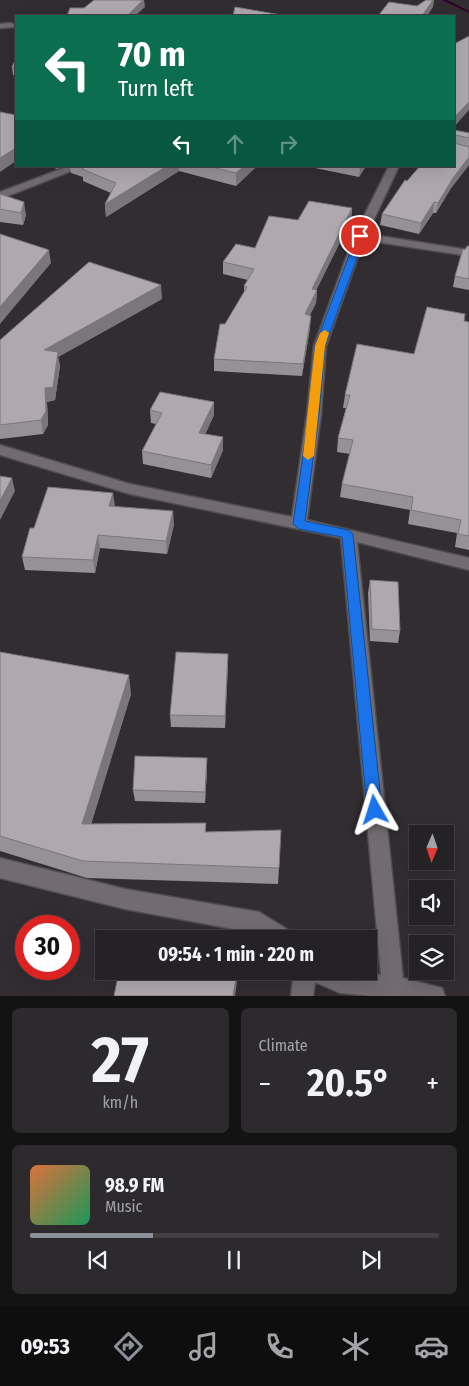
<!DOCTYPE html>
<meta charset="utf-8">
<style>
body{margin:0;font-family:"Fira Sans Condensed",sans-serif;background:#2d2a2d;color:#f1f3f6;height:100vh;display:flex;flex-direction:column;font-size:19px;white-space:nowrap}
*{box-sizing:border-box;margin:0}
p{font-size:16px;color:#a3a4a7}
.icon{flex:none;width:28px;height:28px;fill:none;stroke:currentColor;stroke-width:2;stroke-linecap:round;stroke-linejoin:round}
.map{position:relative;height:996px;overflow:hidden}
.sheet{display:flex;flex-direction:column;gap:12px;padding:12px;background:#141314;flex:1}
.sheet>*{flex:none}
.banner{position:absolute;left:15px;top:15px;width:440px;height:152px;border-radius:0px;box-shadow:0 5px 20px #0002,0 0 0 1px #423f42;background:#0b6e4f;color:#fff;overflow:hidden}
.needle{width:32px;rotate:182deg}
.controls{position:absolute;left:409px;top:825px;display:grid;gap:10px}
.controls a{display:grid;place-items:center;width:45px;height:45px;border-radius:0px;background:#252225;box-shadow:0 5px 20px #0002,0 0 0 1px #423f42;font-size:25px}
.speed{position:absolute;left:15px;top:915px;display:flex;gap:10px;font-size:25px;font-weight:700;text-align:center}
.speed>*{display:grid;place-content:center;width:65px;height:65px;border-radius:50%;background:#252225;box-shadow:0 5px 20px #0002,0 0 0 1px #423f42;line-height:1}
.speed .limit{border:8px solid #d22;background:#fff;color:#111}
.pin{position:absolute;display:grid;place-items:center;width:42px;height:42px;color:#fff;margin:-21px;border:2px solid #fff;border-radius:50%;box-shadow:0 1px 5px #0007}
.me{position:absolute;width:55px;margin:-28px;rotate:354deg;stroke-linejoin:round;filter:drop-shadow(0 0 4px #0008)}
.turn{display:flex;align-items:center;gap:18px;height:105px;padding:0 20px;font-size:22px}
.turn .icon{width:65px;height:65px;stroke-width:2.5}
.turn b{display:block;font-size:35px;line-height:42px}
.lanes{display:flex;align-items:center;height:48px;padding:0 20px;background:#0003;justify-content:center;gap:25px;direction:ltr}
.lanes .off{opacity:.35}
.big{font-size:38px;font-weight:700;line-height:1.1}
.sheet .card{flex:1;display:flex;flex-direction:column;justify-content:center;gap:8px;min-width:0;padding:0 18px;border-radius:8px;background:#2d2a2d}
.sheet .dial{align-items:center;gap:0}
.dial b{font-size:65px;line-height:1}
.song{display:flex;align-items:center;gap:15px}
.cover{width:60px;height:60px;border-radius:8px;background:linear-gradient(135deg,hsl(20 70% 55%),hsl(150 70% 35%))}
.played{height:5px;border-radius:2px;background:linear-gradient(90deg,#8c9099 30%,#423f42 30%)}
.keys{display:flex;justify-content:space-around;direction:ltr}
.heat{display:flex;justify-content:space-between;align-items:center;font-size:28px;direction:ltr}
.sheet .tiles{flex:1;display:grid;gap:12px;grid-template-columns:1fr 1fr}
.card:last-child{grid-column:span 2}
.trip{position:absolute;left:95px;top:930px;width:282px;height:50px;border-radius:0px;background:#252225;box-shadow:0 5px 20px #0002,0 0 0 1px #423f42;font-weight:700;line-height:50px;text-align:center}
.tabs{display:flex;height:80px;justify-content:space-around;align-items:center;background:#0f0e0f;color:#a3a4a7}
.tabs .icon{width:35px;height:35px}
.tabs .active{color:#8c9099}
.tabs b{font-size:22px;color:#f1f3f6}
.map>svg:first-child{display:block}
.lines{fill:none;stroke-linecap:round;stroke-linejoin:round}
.stream{fill:#2d002a;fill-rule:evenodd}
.street-casing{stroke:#4f4c4f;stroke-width:3}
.street{fill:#726c71;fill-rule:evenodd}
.wall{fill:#969196}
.shaded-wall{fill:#7a767a}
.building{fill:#afa9ae;stroke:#7a767a}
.route{fill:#1a73e8;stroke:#114b97}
.slow{fill:#f59e0b}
</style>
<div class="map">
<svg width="469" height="996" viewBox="0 0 469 996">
<rect width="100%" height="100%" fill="#312d31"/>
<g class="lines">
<path class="stream" d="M 442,0 L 447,0 L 469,11 L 469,13 Z"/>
<defs>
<path id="street" d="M 11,23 L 15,25 L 14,27 L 0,28 L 0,24 Z
M 69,166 L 84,166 L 0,199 L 0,192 Z
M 389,166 L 399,166 L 367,234 L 469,250 L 469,256 L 364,240 L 326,346 L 321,414 L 307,520 L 469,558 L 469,570 L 357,542 L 403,978 L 442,988 L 445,996 L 371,996 L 340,993 L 315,982 L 313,996 L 291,996 L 294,971 L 343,971 L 381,975 L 341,538 L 130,494 L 0,455 L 0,445 L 130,484 L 292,517 L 307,414 L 314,346 L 354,236 Z
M 0,858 L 125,889 L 259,912 L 290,931 L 293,939 L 263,939 L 255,933 L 125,909 L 0,878 Z"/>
</defs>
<use href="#street" class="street-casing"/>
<use href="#street" class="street"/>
</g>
<path class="wall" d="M 16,58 L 16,75 L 13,75 L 12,67 Z
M 454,130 L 469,133 L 469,165 L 451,188 L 436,213 L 433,213 L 419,234 L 380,225 L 382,214 Z
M 49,166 L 63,166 L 57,169 Z
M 70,166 L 257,166 L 236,186 L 179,171 L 106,217 L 105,204 L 111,193 L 83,181 L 83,177 L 71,173 Z
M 310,166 L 366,166 L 359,177 L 310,167 Z
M 0,194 L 26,215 L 23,225 L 0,222 Z
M 352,208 L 351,220 L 316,290 L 317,290 L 316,303 L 310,315 L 310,328 L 302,376 L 214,371 L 214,359 L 225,324 L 244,293 L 244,286 L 248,280 L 223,274 L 223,262 L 255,248 L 298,220 Z
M 469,246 L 469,290 L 453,287 L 455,276 L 465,250 Z
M 162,299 L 58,357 L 60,366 L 55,400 L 47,402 L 48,425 L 43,434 L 0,439 L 0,340 Z
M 464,321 L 469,322 L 469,550 L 455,547 L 457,533 L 408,524 L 410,510 L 340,497 L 342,484 L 350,454 L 337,452 L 338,438 L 346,408 L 343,408 L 345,395 L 414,354 Z
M 214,402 L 214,415 L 205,434 L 223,437 L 223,450 L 211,478 L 143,464 L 142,451 L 156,424 L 151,423 L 150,410 Z
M 115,506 L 115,507 L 174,524 L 167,554 L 100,548 L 95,573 L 25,570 L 22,557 L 34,528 Z
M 370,580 L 400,631 L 398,643 L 370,641 L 368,593 Z
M 0,652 L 131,694 L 91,824 L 206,823 L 206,832 L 279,868 L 278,884 L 87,878 L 0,851 Z
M 228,654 L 225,728 L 171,727 L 170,715 Z
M 207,769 L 205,803 L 135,801 L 133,790 Z"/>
<path class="shaded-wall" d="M 143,0 L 144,0 L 145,7 L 135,16 L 127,16 Z
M 433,0 L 434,0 L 433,7 L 427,16 L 422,16 Z
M 469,102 L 469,110 L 454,127 L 454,118 Z
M 16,148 L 16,161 L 0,172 L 0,158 Z
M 469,157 L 469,165 L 451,188 L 436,213 L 438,203 L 453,178 Z
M 56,166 L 63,166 L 57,169 Z
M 167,166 L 179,166 L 179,171 L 106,217 L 105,204 Z
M 244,166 L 257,166 L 236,186 L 236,173 Z
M 360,166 L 366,166 L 359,177 Z
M 24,202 L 26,215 L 23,225 L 21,213 Z
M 434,202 L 433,213 L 419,234 L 421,223 Z
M 352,208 L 351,220 L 311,301 L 312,289 Z
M 49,250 L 51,263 L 0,324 L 0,307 Z
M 161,285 L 162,299 L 58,357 L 60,366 L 55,400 L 47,402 L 48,425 L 43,434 L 41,420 L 44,350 Z
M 317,290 L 316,303 L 304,327 L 305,314 Z
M 311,316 L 310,328 L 302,376 L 303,364 Z
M 214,402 L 214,415 L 200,446 L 199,433 Z
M 223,437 L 223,450 L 211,478 L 211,465 Z
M 12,478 L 15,491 L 0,520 L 0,501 Z
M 113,493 L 115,506 L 111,519 L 109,506 Z
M 173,511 L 174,524 L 167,554 L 166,541 Z
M 98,535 L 100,548 L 95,573 L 93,560 Z
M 228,654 L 228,666 L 225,728 L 225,716 Z
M 129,675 L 131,694 L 86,841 L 82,824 Z
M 207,758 L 207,769 L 205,803 L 205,792 Z
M 237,973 L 237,982 L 235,996 L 233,996 Z"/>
<path class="building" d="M 94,0 L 143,0 L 127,16 L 67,16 L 70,8 L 84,8 Z
M 426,0 L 433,0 L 422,16 L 378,16 L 389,2 L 417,6 Z
M 235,7 L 287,16 L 233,16 Z
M 469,36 L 469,102 L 454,118 L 454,44 Z
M 16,58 L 16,67 L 12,67 Z
M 0,112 L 16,115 L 16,148 L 0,158 Z
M 454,130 L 469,133 L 469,138 L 456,135 L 454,137 L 454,143 L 469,147 L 469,157 L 453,178 L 438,203 L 434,202 L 421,223 L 382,214 L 405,180 L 407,181 L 420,166 L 454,166 Z
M 86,166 L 167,166 L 105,204 L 116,183 L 82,169 Z
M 208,166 L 244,166 L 236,173 Z
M 0,194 L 24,202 L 21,213 L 0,209 Z
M 309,201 L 352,208 L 312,289 L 317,290 L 305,314 L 311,316 L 303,364 L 214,359 L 220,324 L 225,324 L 247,287 L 244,286 L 254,269 L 223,262 L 236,244 L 255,248 L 269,216 L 298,220 Z
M 0,234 L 49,250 L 0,307 Z
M 467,246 L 469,246 L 469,279 L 455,276 L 463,249 L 465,250 Z
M 89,262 L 161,285 L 44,350 L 58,352 L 53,387 L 45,388 L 46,411 L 41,420 L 0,425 L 0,340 Z
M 427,307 L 465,314 L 464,321 L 469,322 L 469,536 L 458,534 L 461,520 L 411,510 L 413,497 L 342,484 L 353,440 L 338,438 L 350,395 L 345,395 L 357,344 L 414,354 Z
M 160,392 L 214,402 L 199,433 L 223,437 L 211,465 L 142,451 L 162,413 L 150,410 Z
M 0,476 L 12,478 L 0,501 Z
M 48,487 L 113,493 L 109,506 L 173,511 L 166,541 L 98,535 L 93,560 L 22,557 L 30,528 L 34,528 Z
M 370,580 L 398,582 L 400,631 L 372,629 Z
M 0,652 L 129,675 L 82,824 L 206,823 L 205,832 L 281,830 L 279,868 L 83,861 L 0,836 Z
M 176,652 L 228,654 L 225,716 L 170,715 Z
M 135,756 L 207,758 L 205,792 L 133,790 Z
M 119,971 L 126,971 L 166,979 L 168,971 L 230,971 L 237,973 L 233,996 L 114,996 Z"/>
<path class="route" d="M 357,234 L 365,236 L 325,346 L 319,414 L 305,521 L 348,530 L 353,534 L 382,810 L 380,815 L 375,817 L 370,815 L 367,810 L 342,537 L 299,529 L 293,524 L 309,414 L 315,346 Z"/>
<path class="slow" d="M 325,330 L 329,333 L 325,346 L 314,456 L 308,460 L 303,456 L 315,346 L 320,333 Z"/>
</svg>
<div class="controls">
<a><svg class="needle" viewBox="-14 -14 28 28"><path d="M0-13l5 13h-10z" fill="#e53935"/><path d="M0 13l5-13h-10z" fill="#a3a4a7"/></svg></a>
<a><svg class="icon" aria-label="sound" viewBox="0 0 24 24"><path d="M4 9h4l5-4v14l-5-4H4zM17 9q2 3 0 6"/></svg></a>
<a><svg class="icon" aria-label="layers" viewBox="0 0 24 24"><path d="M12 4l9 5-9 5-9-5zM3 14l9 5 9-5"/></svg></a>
</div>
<div class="speed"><div class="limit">30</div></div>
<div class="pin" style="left:360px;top:236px;background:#d93025"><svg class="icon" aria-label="arrive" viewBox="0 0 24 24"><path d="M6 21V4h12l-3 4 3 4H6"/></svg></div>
<svg class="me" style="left:375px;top:810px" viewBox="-20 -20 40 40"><path d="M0-17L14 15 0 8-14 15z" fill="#1a73e8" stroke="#fff" stroke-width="4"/></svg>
<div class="trip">09:54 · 1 min · 220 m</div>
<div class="banner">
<div class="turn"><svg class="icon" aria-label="left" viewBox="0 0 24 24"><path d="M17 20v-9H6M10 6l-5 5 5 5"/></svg><div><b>70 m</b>Turn left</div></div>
<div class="lanes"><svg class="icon" aria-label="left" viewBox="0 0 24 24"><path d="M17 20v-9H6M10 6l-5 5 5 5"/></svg><svg class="icon off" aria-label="ahead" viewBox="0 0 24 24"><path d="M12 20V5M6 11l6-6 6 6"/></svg><svg class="icon off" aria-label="right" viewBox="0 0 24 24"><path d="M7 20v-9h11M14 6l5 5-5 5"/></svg></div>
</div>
</div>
<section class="sheet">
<div class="tiles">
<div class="card dial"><b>27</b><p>km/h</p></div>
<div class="card"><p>Climate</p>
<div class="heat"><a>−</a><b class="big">20.5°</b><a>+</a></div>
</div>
<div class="card">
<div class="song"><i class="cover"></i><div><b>98.9 FM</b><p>Music</p></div></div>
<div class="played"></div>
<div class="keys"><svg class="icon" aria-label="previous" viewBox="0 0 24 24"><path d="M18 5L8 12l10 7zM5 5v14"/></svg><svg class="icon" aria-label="pause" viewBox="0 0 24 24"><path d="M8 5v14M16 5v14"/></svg><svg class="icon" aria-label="next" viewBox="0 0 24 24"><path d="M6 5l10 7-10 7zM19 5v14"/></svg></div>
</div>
</div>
</section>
<nav class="tabs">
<b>09:53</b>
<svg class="icon active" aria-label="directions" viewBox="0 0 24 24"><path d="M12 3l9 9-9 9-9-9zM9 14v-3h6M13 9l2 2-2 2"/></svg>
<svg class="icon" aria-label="music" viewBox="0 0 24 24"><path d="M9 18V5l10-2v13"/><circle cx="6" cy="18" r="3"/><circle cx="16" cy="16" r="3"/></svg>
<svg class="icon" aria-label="phone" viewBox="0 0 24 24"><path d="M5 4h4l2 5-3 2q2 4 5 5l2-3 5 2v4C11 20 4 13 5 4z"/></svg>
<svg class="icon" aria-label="climate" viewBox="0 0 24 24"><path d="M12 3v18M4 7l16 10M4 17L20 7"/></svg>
<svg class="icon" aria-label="car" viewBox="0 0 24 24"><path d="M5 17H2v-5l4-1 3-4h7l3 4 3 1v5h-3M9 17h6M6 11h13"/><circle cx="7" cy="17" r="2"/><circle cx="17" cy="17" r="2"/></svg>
</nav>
